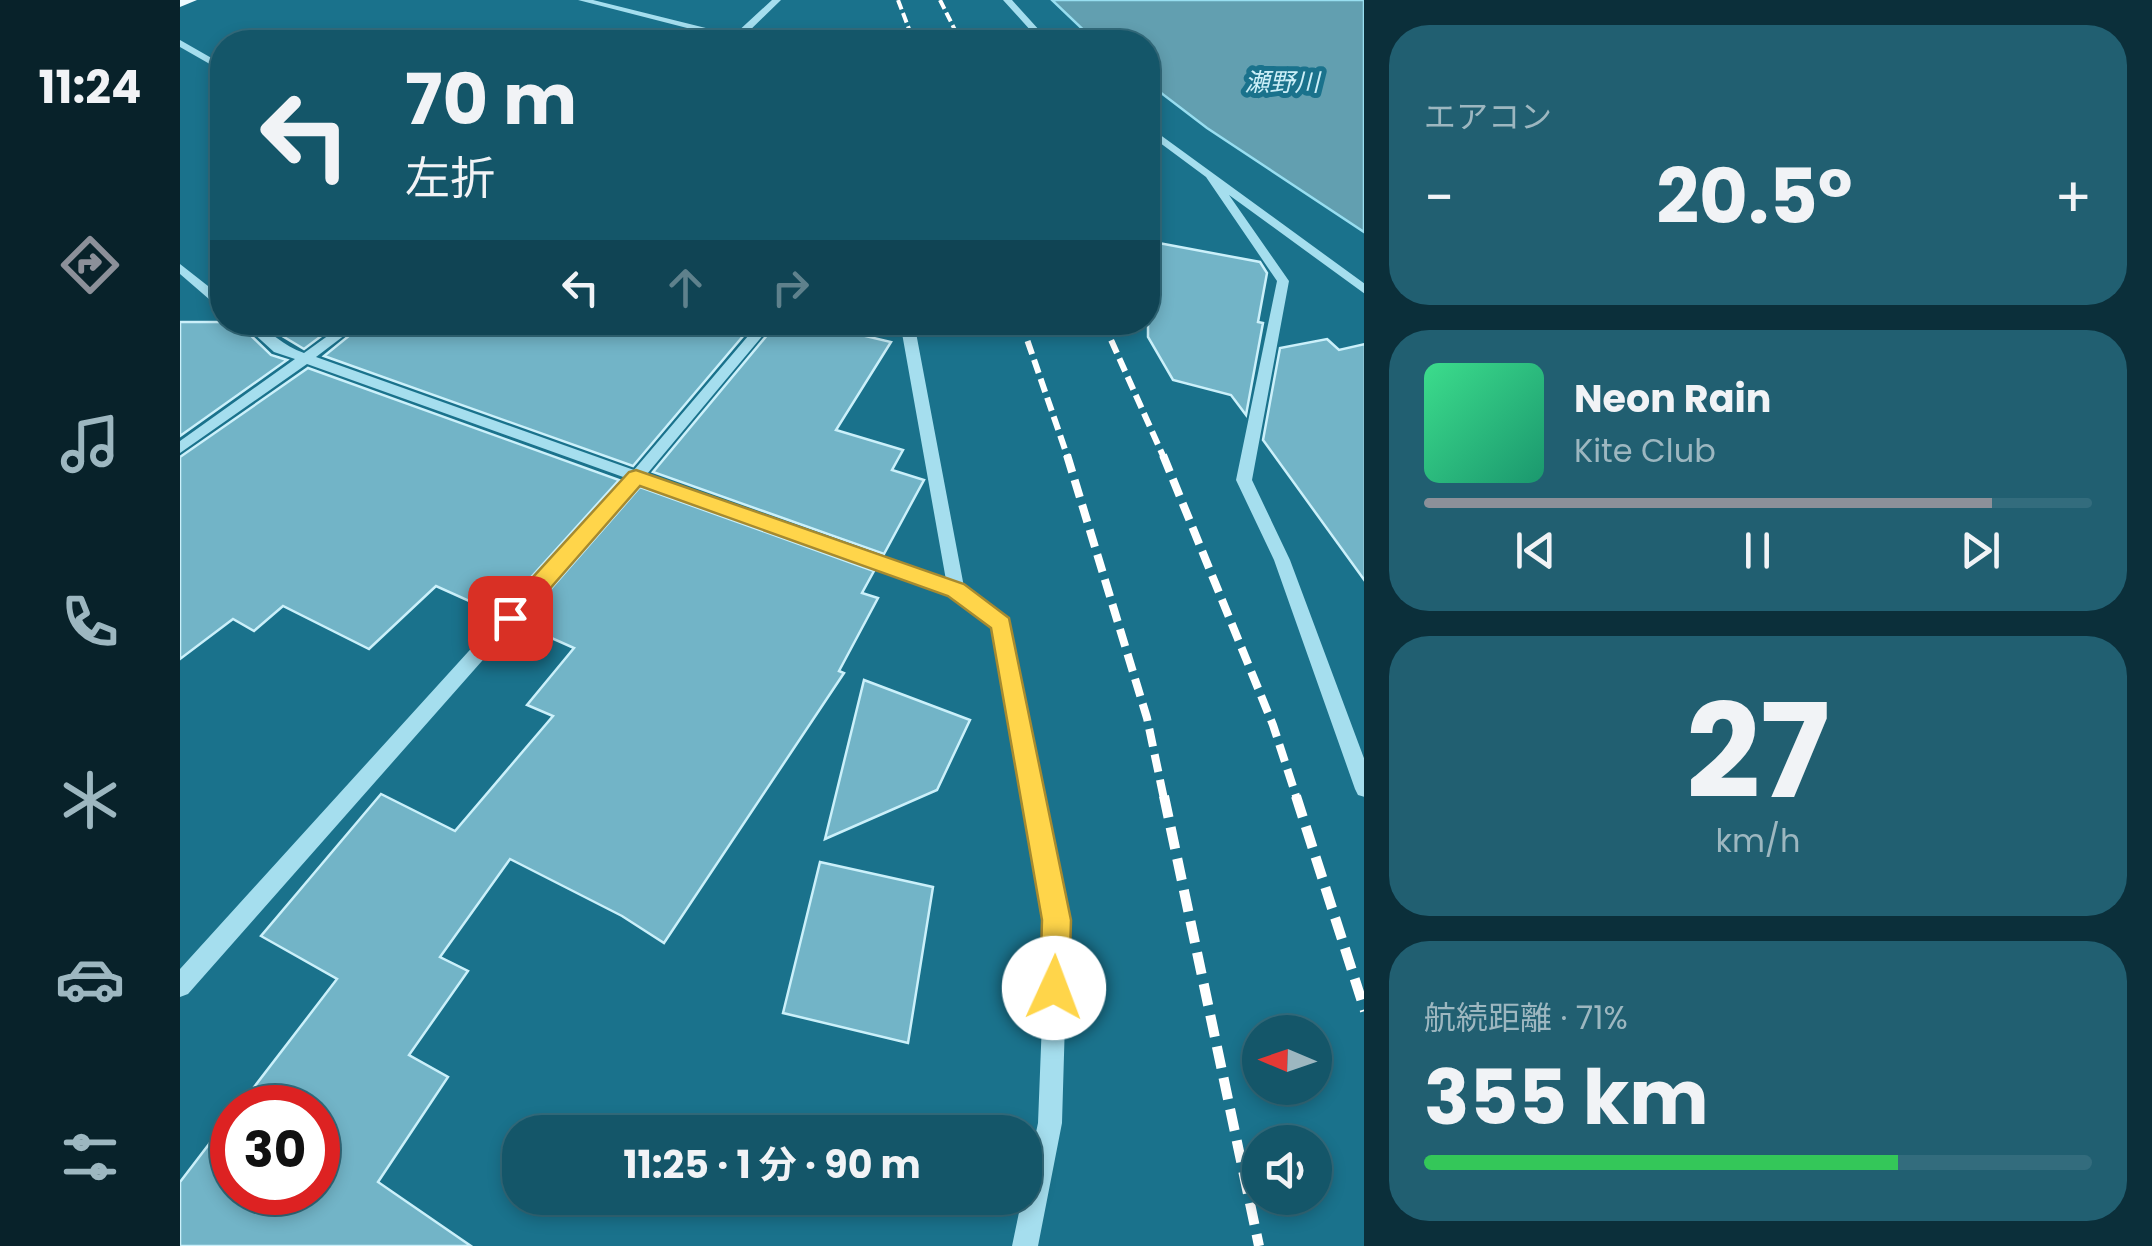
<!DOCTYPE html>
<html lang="ja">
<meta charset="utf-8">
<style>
body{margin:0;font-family:Poppins,"Noto Sans JP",sans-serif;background:#215f71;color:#f1f3f6;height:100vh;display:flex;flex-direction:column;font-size:38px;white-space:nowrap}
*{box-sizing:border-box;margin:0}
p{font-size:32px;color:#9db7c0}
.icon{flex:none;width:55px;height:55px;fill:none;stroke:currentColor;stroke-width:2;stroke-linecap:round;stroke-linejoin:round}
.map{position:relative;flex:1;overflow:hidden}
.sheet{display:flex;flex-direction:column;gap:25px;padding:25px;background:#0b2f3a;width:788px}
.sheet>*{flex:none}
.banner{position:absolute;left:30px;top:30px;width:950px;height:305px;border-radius:40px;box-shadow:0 5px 15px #0003,0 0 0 2px #336c7d;background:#145669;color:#f1f3f6;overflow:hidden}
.needle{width:65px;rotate:272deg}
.tools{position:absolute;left:1062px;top:1015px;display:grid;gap:20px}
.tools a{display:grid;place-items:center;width:90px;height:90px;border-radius:50%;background:#145669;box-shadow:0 5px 15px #0003,0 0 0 2px #336c7d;font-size:50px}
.speed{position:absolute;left:30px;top:1085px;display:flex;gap:20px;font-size:50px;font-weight:700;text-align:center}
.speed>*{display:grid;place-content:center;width:130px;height:130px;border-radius:50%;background:#145669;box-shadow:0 5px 15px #0003,0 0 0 2px #336c7d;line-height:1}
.speed .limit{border:15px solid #d22;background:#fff;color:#111}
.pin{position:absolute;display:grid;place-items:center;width:85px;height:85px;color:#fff;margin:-42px;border-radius:20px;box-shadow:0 5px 15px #0006}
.me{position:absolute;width:110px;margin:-55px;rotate:2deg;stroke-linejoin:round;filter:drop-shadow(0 0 8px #0008)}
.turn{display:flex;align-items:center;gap:35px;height:210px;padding:0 30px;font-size:45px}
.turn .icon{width:130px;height:130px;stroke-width:2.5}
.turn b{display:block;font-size:70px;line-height:85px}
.lanes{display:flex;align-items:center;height:95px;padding:0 30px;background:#0003;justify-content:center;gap:50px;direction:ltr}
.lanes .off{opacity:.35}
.big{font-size:75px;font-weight:700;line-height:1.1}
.sheet .widget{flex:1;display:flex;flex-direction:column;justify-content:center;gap:15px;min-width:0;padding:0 35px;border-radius:40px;background:#215f71}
.sheet .dial{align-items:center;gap:0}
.dial b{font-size:130px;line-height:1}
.song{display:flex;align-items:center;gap:30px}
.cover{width:120px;height:120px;border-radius:15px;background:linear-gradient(135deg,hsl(150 70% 55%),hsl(160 70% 35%))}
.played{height:10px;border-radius:5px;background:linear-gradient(90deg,#8c9099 85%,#336c7d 85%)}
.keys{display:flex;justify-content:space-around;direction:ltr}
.heat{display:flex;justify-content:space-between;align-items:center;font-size:55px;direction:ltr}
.charge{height:15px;border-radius:8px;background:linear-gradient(90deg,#34c759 71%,#336c7d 0)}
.trip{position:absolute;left:322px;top:1115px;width:540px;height:100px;border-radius:40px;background:#145669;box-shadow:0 5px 15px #0003,0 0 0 2px #336c7d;font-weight:700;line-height:100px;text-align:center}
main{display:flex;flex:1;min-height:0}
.menu{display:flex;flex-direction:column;width:180px;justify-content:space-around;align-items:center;background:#08222a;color:#9db7c0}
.menu .icon{width:70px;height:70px}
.menu .on{color:#8c9099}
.menu b{font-size:45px;color:#f1f3f6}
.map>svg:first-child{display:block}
.water{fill:#629fb0;stroke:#98def0;stroke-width:2.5}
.building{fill:#72b4c7;stroke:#cbf0fa;stroke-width:2.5}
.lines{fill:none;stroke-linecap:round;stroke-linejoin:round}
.minor{fill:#a5deee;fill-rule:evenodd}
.major{fill:#ecfaff;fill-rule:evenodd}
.rail-far3{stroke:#fff;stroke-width:4;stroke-dasharray:10 4;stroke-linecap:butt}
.rail-far2{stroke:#fff;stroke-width:6;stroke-dasharray:14 6;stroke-linecap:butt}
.rail-far1{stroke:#fff;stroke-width:8;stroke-dasharray:18 8;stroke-linecap:butt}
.rail{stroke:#fff;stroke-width:10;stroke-dasharray:22 10;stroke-linecap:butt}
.route{fill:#ffd54a;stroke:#a68a30;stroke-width:2.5}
.labels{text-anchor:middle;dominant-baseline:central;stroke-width:10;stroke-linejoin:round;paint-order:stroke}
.far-water-label{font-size:25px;font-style:italic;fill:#cceff8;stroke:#1a728c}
</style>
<main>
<nav class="menu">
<b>11:24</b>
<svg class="icon on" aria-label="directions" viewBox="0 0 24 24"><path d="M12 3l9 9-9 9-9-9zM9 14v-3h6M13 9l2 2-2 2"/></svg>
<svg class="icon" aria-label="music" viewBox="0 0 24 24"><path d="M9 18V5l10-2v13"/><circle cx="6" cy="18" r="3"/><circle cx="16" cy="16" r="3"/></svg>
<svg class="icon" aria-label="phone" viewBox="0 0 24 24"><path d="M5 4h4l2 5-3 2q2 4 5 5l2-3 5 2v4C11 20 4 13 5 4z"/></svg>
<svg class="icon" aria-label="climate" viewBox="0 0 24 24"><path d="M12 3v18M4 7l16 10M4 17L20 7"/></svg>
<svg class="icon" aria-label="car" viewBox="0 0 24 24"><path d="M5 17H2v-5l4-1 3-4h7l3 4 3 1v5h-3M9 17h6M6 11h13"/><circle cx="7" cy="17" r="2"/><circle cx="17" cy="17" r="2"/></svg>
<svg class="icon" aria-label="filters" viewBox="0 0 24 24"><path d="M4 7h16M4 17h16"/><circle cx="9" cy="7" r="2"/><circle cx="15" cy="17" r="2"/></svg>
</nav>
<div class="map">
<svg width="1185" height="1246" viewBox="0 0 1185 1246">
<rect width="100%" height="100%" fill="#1a728c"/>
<path class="water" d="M 872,0 L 1184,0 L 1184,232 L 1027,128 L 968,83 L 968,42 L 916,42 Z"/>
<path class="building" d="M 968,241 L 1080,262 L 1087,273 L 1078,322 L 1083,323 L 1066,415 L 1051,395 L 993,380 L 968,337 Z
M 0,322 L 57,322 L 91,355 L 107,360 L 0,436 Z
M 79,322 L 160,322 L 124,349 Z
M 186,322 L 575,322 L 453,466 L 144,356 Z
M 598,322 L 690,322 L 681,335 L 711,342 L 656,430 L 723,450 L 712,470 L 744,480 L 704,554 L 473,472 Z
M 1147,339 L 1159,350 L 1185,344 L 1185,581 L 1083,440 L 1100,348 Z
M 128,368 L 439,480 L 318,614 L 256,586 L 189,649 L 103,606 L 74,631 L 53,619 L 0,659 L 0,457 Z
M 460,487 L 694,571 L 682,593 L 698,598 L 659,671 L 664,673 L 484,943 L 442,916 L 330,859 L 260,957 L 288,971 L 229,1055 L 268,1077 L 198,1182 L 291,1246 L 0,1246 L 0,1182 L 52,1114 L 52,1192 L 138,1192 L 138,1108 L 58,1108 L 157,979 L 81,936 L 201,794 L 275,831 L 373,716 L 347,705 L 394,648 L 340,624 Z
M 684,680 L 790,720 L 757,790 L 645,839 Z
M 640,862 L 753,887 L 728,1043 L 603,1013 Z"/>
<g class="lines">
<path class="minor" d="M 398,0 L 413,0 L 554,35 L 592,0 L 601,0 L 563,37 L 576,42 L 548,42 L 550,39 Z
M 823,0 L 832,0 L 870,42 L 861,42 Z
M 0,40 L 42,64 L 42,71 L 0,47 Z
M 968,126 L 1185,284 L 1185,294 L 1049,195 L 1109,281 L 1072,480 L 1110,560 L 1185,761 L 1185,797 L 1178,795 L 1175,789 L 1094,560 L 1056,480 L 1097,281 L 1026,177 L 968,134 Z
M 0,264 L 42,297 L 42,307 L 37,306 L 0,274 Z
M 61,322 C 84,322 98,344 124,353 L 167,322 L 182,322 L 136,357 L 454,470 L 580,322 L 594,322 L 467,474 L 766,580 L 720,322 L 734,322 L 784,587 L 830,624 L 888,920 L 882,1123 L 858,1246 L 832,1246 L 842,1198 L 845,1198 L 845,1184 L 858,1123 L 866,920 L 813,627 L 770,594 L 459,483 L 8,994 L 0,997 L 0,969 L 446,478 L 127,364 L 0,453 L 0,441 L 115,359 L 94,352 Z"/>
<path class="major" d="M 0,0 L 17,0 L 0,7 Z"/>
<path class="rail-far3" d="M 718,0 L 734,42
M 760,0 L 781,42"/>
<path class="rail-far2" d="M 841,322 L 888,458
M 923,322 L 984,458"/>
<path class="rail-far1" d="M 887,455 L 967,718 L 984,799
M 983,455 L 1093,725 L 1117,799"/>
<path class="rail" d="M 984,796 L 1079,1246
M 1116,796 L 1185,1011"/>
</g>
<path class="route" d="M 456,470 L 784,584 L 829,618 L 891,920 L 889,988 L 885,998 L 874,1002 L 864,998 L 860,988 L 862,920 L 811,628 L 768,596 L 460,486 L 338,625 L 321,625 L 318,618 L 321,612 L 449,472 Z"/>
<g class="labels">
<g class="far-water-label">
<text x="1102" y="82">瀬野川</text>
</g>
</g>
</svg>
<div class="tools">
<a><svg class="needle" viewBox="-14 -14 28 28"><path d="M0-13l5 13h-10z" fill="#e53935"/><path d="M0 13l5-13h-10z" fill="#9db7c0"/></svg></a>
<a><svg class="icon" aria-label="sound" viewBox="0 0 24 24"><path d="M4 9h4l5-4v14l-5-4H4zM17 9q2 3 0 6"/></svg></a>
</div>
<div class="speed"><div class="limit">30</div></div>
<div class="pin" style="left:330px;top:618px;background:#d93025"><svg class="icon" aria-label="arrive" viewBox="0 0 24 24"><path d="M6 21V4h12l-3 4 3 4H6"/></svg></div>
<svg class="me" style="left:874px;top:988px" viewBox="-20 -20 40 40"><circle r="19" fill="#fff"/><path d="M0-13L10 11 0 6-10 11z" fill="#ffd54a"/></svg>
<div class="trip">11:25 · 1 分 · 90 m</div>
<div class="banner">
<div class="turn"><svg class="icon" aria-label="left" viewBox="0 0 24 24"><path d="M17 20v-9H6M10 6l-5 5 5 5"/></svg><div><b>70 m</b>左折</div></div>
<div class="lanes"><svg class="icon" aria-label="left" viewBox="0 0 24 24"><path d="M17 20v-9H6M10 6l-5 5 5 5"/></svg><svg class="icon off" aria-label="ahead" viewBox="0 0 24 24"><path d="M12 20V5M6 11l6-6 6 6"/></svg><svg class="icon off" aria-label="right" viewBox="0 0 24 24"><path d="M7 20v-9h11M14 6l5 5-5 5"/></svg></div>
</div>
</div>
<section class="sheet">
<div class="widget"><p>エアコン</p>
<div class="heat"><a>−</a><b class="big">20.5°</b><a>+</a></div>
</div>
<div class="widget">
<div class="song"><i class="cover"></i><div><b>Neon Rain</b><p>Kite Club</p></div></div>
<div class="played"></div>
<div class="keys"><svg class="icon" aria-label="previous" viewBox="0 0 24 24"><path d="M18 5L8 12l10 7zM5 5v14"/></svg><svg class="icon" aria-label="pause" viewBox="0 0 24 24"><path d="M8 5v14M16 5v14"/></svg><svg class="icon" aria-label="next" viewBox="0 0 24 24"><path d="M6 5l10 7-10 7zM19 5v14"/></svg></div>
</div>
<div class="widget dial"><b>27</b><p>km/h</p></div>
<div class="widget"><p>航続距離 · 71%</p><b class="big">355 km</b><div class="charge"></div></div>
</section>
</main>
